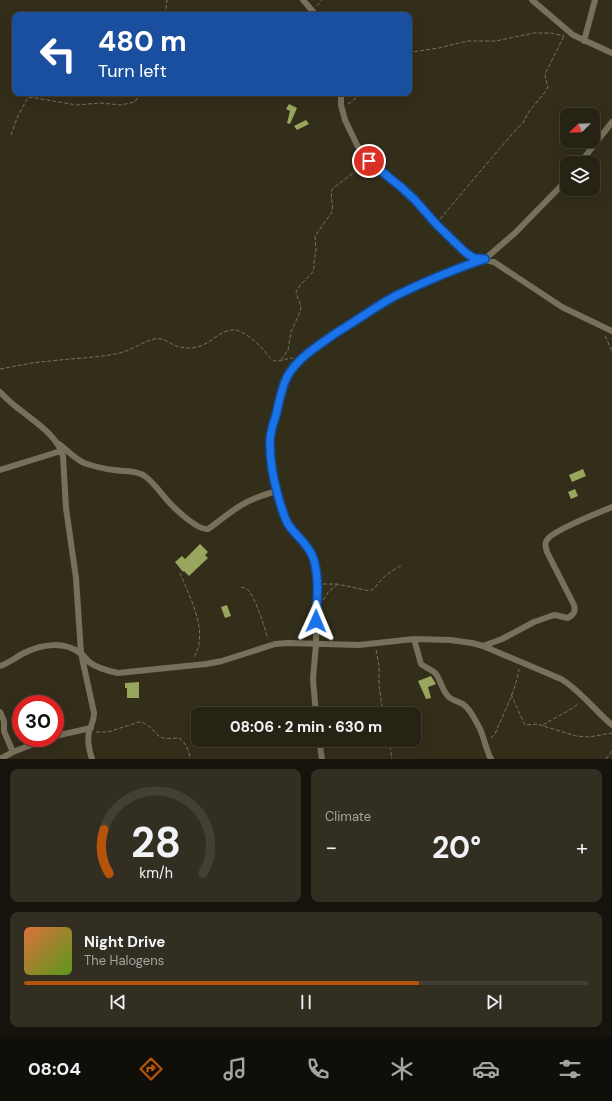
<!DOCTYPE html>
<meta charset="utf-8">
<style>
body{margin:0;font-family:"DM Sans",sans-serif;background:#322f22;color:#f1f3f6;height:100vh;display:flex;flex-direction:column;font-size:15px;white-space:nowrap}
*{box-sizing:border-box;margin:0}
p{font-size:13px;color:#a4a4a0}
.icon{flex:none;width:22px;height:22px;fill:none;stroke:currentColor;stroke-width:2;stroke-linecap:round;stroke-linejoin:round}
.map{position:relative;height:759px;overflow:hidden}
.drawer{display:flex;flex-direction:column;gap:10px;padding:10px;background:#15130b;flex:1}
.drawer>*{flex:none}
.hud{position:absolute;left:12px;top:12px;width:400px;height:84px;border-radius:8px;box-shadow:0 4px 16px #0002,0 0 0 1px #423f34;background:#1a4fa0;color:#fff;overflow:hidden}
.needle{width:26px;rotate:247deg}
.controls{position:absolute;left:560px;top:108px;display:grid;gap:8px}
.controls a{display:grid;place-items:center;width:40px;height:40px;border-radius:8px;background:#262214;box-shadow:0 4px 16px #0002,0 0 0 1px #423f34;font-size:20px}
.speed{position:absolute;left:12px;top:695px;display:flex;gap:8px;font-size:20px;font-weight:700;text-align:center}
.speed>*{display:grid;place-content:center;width:52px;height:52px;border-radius:50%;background:#262214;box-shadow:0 4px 16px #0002,0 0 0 1px #423f34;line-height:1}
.speed .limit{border:6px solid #d22;background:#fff;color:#111}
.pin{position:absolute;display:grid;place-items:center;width:34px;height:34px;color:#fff;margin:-17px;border:2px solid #fff;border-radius:50%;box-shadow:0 1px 4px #0007}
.me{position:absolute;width:44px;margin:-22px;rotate:1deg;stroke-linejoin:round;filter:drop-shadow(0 0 3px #0008)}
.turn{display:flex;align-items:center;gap:14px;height:84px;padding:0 20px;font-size:18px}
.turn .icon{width:52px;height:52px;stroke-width:2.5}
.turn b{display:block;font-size:28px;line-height:34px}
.big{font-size:30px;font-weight:700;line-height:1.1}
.drawer .tile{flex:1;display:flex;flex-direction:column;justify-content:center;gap:6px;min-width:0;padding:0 14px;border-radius:8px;background:#322f22}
.drawer .dial{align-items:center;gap:0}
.dial svg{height:104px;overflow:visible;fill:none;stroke:#423f34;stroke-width:7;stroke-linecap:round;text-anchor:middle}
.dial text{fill:#f1f3f6;stroke:none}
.song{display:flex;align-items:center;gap:12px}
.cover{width:48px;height:48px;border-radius:6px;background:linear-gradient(135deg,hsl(20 70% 55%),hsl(90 70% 35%))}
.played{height:4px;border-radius:2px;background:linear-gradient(90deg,#b45309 70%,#423f34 70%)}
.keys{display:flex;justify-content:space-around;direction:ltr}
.heat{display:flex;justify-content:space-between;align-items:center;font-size:22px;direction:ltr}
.drawer .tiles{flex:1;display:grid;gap:10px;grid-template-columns:1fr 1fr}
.tile:last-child{grid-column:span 2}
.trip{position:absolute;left:191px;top:707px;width:230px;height:40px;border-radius:8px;background:#262214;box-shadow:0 4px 16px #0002,0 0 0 1px #423f34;font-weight:700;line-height:40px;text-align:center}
.tab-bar{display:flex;height:64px;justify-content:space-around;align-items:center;background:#0f0e08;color:#a4a4a0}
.tab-bar .icon{width:28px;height:28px}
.tab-bar .on{color:#b45309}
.tab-bar b{font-size:18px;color:#f1f3f6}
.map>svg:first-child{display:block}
.building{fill:#99a65d}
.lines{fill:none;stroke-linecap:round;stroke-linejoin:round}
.path{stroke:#777261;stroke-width:1;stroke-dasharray:4 2;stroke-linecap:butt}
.minor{stroke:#77715b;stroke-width:6}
.route-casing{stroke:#114b97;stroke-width:10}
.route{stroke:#1a73e8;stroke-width:7}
</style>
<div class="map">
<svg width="612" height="759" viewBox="0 0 612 759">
<rect width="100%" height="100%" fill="#332e1a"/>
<path class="building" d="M 289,104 L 297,108 L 290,124 L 287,123 L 290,111 L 286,109 Z
M 306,120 L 309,124 L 297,130 L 294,126 Z
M 583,469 L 586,476 L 572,482 L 569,475 Z
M 575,489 L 578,496 L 571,499 L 568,492 Z
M 200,544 L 208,552 L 205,555 L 208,558 L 189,576 L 184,571 L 183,572 L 175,562 L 182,556 L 185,559 Z
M 227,605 L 231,616 L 225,618 L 221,607 Z
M 431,676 L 436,684 L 428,687 L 431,698 L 426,699 L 418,681 Z
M 139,682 L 139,698 L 127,698 L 127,688 L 125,688 L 125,683 Z"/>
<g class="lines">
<path class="path" d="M 317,6 L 322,0
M 165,15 L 167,0
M 409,54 L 412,52 L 439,48 L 467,41 L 496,41 L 534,33 L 551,33 L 564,36
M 348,104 L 356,98 L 361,93
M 11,135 L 17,118 L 27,99 L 29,97 L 77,105 L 100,103 L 121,105 L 135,102 L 140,93
M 440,219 L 512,134 L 523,123 L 528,113 L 545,92 L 548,87 L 545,77 L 546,72 L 564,36
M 605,336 L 612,351
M 281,360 L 288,350 L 291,332 L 300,312 L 301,306 L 297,296 L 296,292 L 301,284 L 312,273 L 314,268 L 314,262 L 316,250 L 315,236 L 332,212 C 334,204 329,195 333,188 L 363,166
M 0,369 C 17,366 34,362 51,361 C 74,358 97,358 120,353 C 132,350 142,342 154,339 C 163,337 169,343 176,346 C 183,348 191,349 197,347 C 211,344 220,329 235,330 C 244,331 256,342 262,348 C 266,352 270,360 275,361 C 281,362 287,358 293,358
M 180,573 C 188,593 203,621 199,643 C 199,648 196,653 194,658
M 323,584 L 337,584 L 370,591 C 376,588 378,583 382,579 C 388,573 395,569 402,565
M 241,587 C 244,588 247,588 249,591 C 257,602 264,626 268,639
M 323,600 L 329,591 L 337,585
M 376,650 L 379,666 L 379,685 L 383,714
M 511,694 L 523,721 L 525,725 L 537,724 L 576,736 L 589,737 L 612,733
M 543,725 C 555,717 569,712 579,703
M 96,732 L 108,732 L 139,722 C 151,723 156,737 163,738 C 166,739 175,738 179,738 C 186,743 189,750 190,759
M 491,738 L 495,734 C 503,714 516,691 519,669
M 389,740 L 392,759
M 606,759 L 612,751"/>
<path class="minor" d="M 303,0 L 316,15
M 532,0 L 573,35 L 612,53
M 584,41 L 595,0
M 341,93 L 341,105 L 345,120 L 357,145 L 367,160 L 402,188 L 414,199 L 437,225 L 466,253 L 474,258 L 494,262 L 562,307 L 612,331
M 580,163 L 612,122
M 0,392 C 6,398 12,404 19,409 C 35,422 56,434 63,456 L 66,508 L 76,578 L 81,653 L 94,713 C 94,720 91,726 89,732 C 87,742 89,750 92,759
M 59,444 C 67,450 75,459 84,463 C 93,466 104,469 114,470 C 125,472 137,470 146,477 C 154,483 160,492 167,500 C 174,508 198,531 208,529 C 221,520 233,509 247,502 C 256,497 267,494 277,491
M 0,470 L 61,451
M 414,639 L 421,664 C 426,668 433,670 436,674 C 441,681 442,690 448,696 C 452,701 459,701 464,705 C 470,709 474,718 478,725 C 484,735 485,748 491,759
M 483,646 L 502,639 L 534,622 L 551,616 L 555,615 L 568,618 C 573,615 576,612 574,605 L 547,552 C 546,548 544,543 547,540 C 551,531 601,512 612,507
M 0,666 C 9,663 16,657 24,653 C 42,644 64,641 80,653 C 84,655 86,659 89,662 C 97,668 108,671 118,673 L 206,664 L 222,661 L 275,644 L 288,643 L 359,645 L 414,639 L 450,640 L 472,643 L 483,646 L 561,679 C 581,691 594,710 612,725
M 0,712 L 4,721 L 4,731 L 13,752
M 316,714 L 313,679 L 316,644 L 317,584 L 314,560 L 309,549 L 288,523 L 281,507 L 277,491 L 270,443 L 271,433 L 280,397 L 287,378 L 294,367 L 303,358 L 317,347 L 375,308 L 395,296 L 445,273 L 485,259 L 515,233 L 560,187 L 567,179
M 55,736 L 91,728
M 319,740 L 322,759
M 0,759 L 13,752 L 49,738"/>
</g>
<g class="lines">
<defs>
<path id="route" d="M 316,621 C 317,602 320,573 312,555 C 307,543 295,535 288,524 C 283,515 280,503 277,492 C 273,477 270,460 270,445 C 269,435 273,424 276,415 C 279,403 281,389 287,377 C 297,358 319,345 336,333 C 356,321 375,307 395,296 C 424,282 454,269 485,259 L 474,258 L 466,253 L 437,225 L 414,199 L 402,188 L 369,161"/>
</defs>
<use href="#route" class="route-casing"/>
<use href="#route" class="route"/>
</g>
</svg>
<div class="controls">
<a><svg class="needle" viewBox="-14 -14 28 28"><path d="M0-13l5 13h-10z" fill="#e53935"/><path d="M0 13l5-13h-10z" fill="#a4a4a0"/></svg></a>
<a><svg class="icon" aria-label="layers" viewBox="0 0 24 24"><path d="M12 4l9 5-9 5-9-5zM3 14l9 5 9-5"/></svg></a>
</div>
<div class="speed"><div class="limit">30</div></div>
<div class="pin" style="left:369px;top:161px;background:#d93025"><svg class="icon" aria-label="arrive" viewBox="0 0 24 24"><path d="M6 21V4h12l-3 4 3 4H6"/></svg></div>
<svg class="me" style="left:316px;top:621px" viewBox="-20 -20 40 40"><path d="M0-17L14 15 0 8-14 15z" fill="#1a73e8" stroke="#fff" stroke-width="4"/></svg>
<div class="trip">08:06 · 2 min · 630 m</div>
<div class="hud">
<div class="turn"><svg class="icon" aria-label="left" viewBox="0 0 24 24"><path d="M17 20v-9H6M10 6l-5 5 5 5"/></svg><div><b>480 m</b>Turn left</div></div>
</div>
</div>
<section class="drawer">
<div class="tiles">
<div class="tile dial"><svg viewBox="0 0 100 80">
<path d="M14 69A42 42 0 1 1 86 69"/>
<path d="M14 69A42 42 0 0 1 10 35" stroke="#b45309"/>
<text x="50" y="56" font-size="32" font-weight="700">28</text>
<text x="50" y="72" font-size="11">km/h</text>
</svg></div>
<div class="tile"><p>Climate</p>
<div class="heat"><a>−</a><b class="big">20°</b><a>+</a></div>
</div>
<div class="tile">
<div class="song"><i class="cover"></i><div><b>Night Drive</b><p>The Halogens</p></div></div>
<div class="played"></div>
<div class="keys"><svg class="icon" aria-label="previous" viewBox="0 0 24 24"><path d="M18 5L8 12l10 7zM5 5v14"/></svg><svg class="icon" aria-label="pause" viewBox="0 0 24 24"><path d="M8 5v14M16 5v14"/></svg><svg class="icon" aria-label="next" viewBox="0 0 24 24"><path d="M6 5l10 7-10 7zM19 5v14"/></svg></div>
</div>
</div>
</section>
<nav class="tab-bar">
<b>08:04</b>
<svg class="icon on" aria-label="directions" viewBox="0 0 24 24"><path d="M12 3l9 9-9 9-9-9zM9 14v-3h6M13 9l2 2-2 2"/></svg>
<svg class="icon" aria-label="music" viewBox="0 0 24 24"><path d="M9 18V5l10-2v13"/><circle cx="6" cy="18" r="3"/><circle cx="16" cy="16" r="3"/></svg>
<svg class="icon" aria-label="phone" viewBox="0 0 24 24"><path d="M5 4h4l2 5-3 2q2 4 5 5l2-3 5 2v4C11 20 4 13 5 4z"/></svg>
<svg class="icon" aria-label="climate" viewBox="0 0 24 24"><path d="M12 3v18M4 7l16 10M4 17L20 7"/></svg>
<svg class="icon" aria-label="car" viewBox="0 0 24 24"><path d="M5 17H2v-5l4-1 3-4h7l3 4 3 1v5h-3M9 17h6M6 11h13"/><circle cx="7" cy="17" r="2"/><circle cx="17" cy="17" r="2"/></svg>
<svg class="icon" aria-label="filters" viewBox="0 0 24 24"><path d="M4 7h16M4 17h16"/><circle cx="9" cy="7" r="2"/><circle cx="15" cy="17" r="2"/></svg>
</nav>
